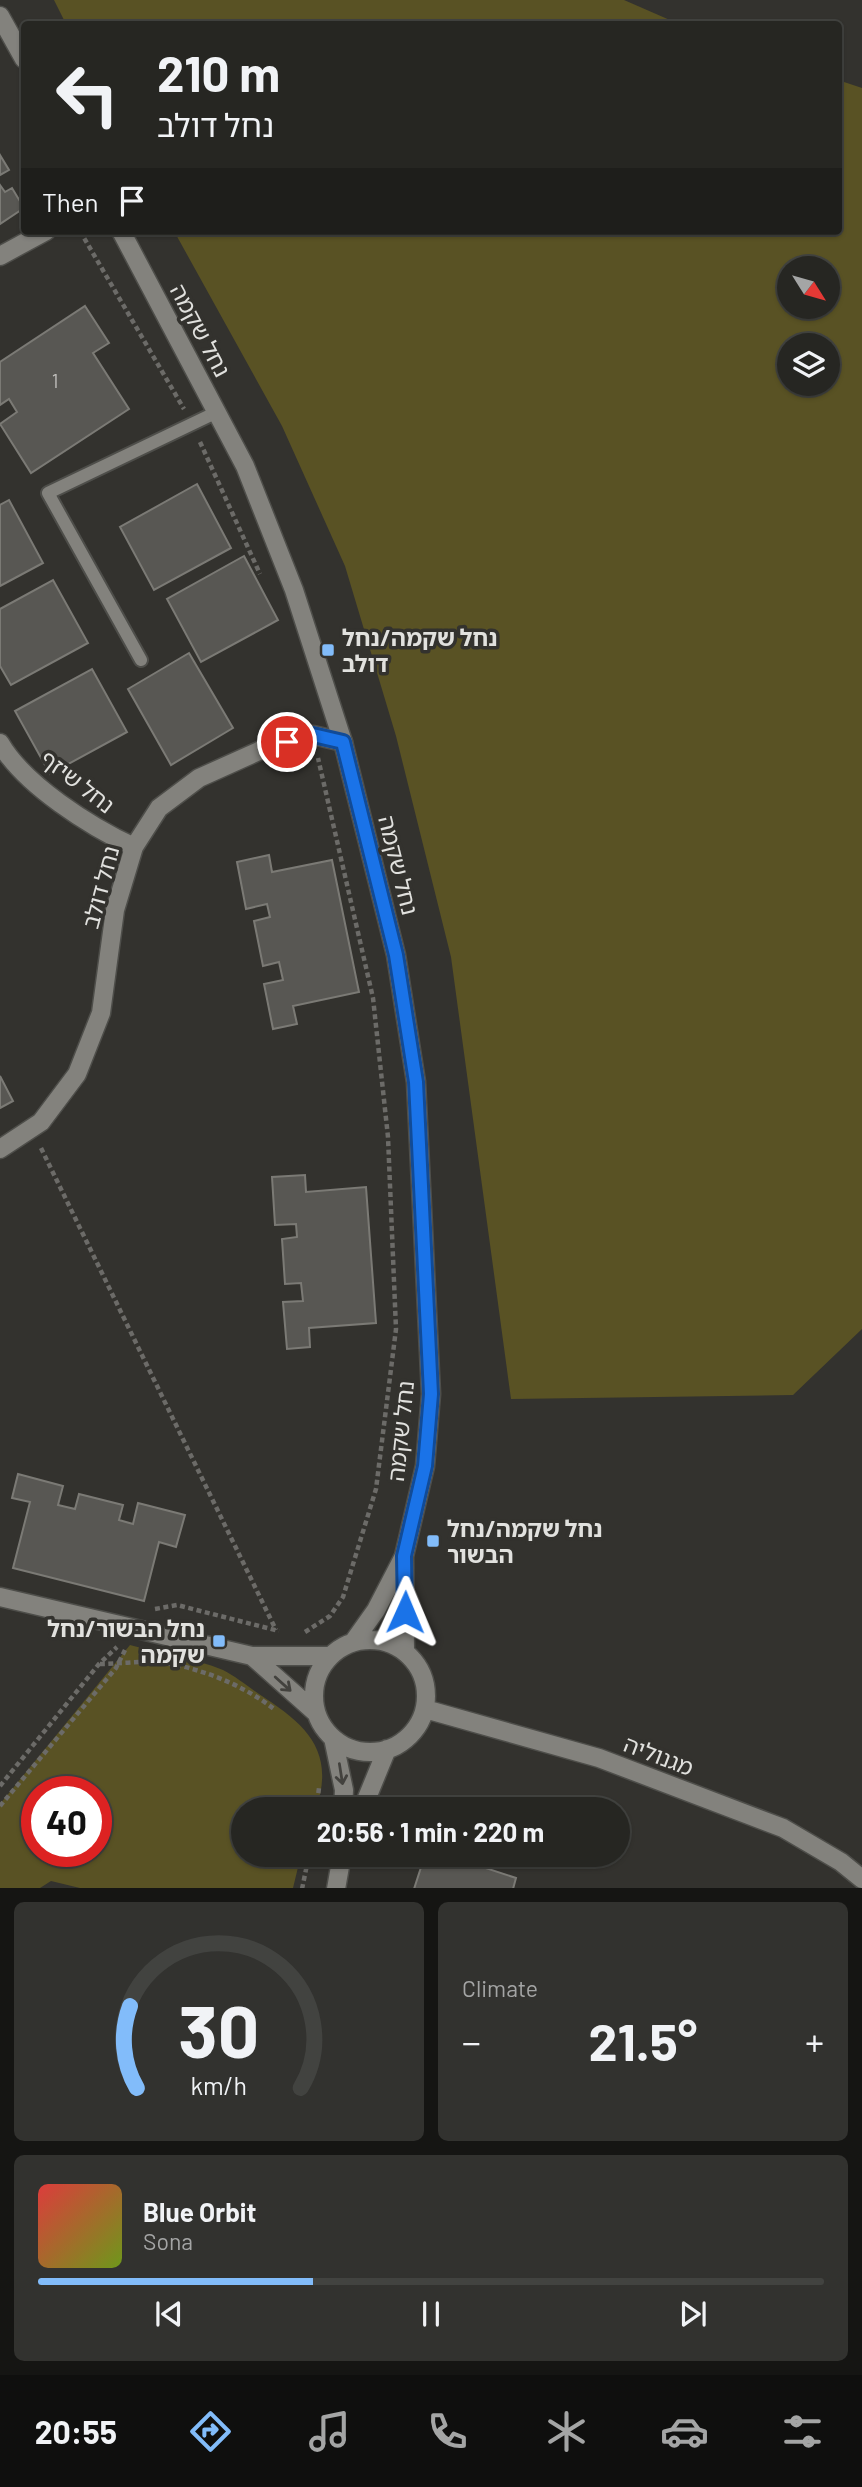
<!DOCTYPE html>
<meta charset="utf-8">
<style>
body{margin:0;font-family:Barlow,"Noto Sans Hebrew",sans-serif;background:#32322f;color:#f1f3f6;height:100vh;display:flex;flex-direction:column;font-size:26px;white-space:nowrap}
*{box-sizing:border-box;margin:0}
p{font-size:23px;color:#a4a5a5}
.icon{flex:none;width:38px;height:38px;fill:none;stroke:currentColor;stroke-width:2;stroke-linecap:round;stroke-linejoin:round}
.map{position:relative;height:1888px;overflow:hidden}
.details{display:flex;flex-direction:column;gap:14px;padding:14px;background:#151513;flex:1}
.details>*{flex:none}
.guide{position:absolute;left:21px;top:21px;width:821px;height:214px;border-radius:7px;box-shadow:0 2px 5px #0004,0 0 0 2px #424340;background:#262622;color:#f1f3f6;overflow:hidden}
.needle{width:46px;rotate:127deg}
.tools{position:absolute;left:777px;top:256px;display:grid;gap:14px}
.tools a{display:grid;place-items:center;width:63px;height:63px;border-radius:50%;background:#262622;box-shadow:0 2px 5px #0004,0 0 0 2px #424340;font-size:35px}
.speed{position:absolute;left:21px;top:1776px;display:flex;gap:14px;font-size:35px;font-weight:700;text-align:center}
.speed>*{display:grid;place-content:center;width:91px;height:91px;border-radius:50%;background:#262622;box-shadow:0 2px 5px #0004,0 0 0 2px #424340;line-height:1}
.speed .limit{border:10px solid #d22;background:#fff;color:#111}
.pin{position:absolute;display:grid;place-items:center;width:60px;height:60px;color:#fff;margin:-30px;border:4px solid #fff;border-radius:50%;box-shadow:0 2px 7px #0007}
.me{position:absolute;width:77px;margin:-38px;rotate:1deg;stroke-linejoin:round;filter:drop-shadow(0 0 5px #0008)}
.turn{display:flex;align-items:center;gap:24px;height:147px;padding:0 21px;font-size:32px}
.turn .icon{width:91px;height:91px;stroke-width:2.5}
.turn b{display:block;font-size:49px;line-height:60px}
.then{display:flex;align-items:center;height:66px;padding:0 21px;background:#0003;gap:14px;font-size:26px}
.big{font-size:52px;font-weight:700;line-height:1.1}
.details .tile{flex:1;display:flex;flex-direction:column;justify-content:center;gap:10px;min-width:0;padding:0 24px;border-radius:10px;background:#32322f}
.details .dial{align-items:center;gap:0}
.dial svg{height:182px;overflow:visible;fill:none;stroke:#424340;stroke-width:7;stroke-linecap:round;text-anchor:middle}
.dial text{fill:#f1f3f6;stroke:none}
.song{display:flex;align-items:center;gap:21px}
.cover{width:84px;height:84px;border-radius:10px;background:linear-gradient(135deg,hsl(0 70% 55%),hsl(80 70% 35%))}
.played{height:7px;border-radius:4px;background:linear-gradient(90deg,#82bcfa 35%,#424340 35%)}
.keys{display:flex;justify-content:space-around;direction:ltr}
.heat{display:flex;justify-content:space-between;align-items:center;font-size:38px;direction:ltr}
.details .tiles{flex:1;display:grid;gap:14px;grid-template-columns:1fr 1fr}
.tile:last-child{grid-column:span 2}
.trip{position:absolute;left:231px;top:1797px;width:399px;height:70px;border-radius:35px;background:#262622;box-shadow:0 2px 5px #0004,0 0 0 2px #424340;font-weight:700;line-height:70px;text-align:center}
.menu{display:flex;height:112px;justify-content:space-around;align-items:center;background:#0f0f0e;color:#a4a5a5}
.menu .icon{width:49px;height:49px}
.menu .current{color:#82bcfa}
.menu b{font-size:32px;color:#f1f3f6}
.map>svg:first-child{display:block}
.green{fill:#595224;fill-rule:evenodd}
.building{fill:#585753;stroke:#7b7a75;stroke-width:2}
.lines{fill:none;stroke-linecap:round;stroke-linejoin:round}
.service-casing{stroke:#4e4e4a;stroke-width:16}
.minor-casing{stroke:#4e4e4a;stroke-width:21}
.tertiary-casing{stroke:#4e4e4a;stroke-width:21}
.path{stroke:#6c6b68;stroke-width:4.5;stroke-dasharray:5 3.5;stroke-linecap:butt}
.service{stroke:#83827d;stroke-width:12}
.minor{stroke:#83827d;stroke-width:18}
.tertiary{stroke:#83827d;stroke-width:18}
.oneway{stroke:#43423e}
.route-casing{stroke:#114b97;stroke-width:18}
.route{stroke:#1a73e8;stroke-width:12}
.poi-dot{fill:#82bcfa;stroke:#33322e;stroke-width:2.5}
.labels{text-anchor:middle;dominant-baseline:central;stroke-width:7;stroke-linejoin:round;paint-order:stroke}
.number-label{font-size:19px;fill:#bfbebb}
.street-label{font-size:23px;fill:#e1e1de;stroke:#33322e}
.poi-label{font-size:23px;font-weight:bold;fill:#e1e1de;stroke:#33322e;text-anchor:start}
</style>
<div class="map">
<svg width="862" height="1889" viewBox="0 0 862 1889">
<rect width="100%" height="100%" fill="#33322e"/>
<path class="green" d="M 54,0 L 624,0 L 679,24 L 66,24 Z
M 838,80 L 862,88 L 862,1329 L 793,1395 L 511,1399 L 451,957 L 396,736 L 345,566 L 282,426 L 174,231 L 838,231 ZM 789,268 L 828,268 L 828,306 L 789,306 ZM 789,345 L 828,345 L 828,383 L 789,383 Z
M 130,1645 C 160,1653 194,1658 223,1670 C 235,1676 247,1686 259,1694 C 305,1724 336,1750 316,1809 L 243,1810 L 243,1855 L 301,1855 L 293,1888 L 84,1889 L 51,1881 L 40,1888 L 0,1888 L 0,1804 ZM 37,1792 L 96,1792 L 96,1852 L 37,1852 Z"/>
<path class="building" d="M 0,155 L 9,170 L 0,175 Z
M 0,185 L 5,192 L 12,188 L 24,208 L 0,224 Z
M 85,306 L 109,343 L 93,353 L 129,409 L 31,473 L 0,424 L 17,412 L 9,399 L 0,405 L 0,362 Z
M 197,484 L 231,548 L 154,590 L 120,527 Z
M 9,500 L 43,563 L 0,586 L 0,505 Z
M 244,556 L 278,620 L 201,662 L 167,599 Z
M 53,580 L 88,643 L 11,685 L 0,666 L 0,609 Z
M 189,653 L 233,728 L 171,765 L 128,689 Z
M 92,669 L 127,732 L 50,774 L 15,711 Z
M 269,855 L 272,872 L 332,860 L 359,992 L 293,1006 L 297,1024 L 273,1029 L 264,984 L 283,980 L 279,962 L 263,966 L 254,921 L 270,917 L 267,904 L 246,909 L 237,862 Z
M 0,1076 L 13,1101 L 0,1108 Z
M 305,1175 L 306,1192 L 366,1187 L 376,1323 L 309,1328 L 310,1347 L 287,1349 L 283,1302 L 303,1301 L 301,1283 L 285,1284 L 282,1239 L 297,1237 L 296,1224 L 275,1225 L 272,1177 Z
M 18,1474 L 63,1486 L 58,1505 L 75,1509 L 79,1494 L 123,1505 L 119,1520 L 133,1524 L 138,1503 L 185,1515 L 176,1547 L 159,1542 L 144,1601 L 13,1568 L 30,1502 L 12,1498 Z
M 425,1855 L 446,1855 L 516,1878 L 513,1889 L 414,1889 Z"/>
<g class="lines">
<defs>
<path id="service" d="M 141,660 L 48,493 L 217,412"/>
<path id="minor" d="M 0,256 L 46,231
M 0,743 C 24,785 91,827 134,847
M 0,1149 L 41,1122 L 77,1074 L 101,1013 L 115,910 L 134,847 L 159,808 L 199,778 L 261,750 L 313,735 L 343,742"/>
<path id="tertiary" d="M 0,16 L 24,59
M 121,231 L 245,466 L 294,590 L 343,742 L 396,955 L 416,1082 L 431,1394 L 425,1466 L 404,1556 L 376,1610 L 354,1641
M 404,1556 L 405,1651
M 0,1597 L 252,1656 L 330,1656
M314 1696a56 56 0 1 1 112 0a56 56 0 1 1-112 0Z
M 252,1656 L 315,1712
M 425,1709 L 599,1758 L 783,1828 L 841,1862 L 862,1879
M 333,1738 L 344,1790 L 343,1810
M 362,1810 L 387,1749
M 336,1889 L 342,1855"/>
</defs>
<use href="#service" class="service-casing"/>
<use href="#minor" class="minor-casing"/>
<use href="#tertiary" class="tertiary-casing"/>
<path class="path" d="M 80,231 L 184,409
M 200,442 L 260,574
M 41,1148 L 276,1630
M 155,1609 L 177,1605 L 279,1631
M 305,1632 L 330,1616 L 343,1597 L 376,1489 L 396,1329 L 388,1137 L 373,998 L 318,758
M 100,1664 C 118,1664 138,1661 156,1662 C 196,1666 242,1684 274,1709
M 0,1786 L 99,1664 L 117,1647
M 0,1806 L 116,1668 L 125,1650
M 316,1810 L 319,1788
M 302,1889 L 309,1855"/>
<use href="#service" class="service"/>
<use href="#minor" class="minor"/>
<use href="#tertiary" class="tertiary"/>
</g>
<defs><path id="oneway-shaft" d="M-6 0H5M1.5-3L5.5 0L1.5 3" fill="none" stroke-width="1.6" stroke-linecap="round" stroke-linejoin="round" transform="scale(1.75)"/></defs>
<g class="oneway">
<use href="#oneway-shaft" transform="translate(283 1684) rotate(42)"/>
<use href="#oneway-shaft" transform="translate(341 1774) rotate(81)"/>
</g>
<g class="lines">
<defs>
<path id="route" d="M 287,742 L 313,735 L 343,742 L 396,955 L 416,1082 L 431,1394 L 425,1466 L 404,1556 L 405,1612"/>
</defs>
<use href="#route" class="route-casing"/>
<use href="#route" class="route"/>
</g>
<g class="poi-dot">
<rect x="321" y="643" width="14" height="14" rx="3.5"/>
<rect x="426" y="1534" width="14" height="14" rx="3.5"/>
<rect x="212" y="1634" width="14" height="14" rx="3.5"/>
</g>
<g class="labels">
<g class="number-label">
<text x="55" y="380">1</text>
</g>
<g class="street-label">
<text transform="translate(201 330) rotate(62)">נחל שקמה</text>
<text transform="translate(78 781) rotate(38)">נחל שיזף</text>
<text transform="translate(399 865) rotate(76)">נחל שקמה</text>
<text transform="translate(100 887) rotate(-75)">נחל דולב</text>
<text transform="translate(400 1431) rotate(-84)">נחל שקמה</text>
<text transform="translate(659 1755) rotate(21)">מגנוליה</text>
</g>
<g class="poi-label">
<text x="342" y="637">נחל שקמה/נחל<tspan x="342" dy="26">דולב</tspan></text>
<text x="447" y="1528">נחל שקמה/נחל<tspan x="447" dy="26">הבשור</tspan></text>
<text x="205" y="1628" text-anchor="end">נחל הבשור/נחל<tspan x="205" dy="26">שקמה</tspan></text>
</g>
</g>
</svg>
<div class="tools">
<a><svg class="needle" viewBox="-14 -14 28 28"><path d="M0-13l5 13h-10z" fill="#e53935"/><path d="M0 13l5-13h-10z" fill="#a4a5a5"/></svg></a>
<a><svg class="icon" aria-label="layers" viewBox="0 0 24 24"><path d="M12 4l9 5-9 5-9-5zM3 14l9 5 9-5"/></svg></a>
</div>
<div class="speed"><div class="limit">40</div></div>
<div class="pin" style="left:287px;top:742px;background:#d93025"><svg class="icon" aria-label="arrive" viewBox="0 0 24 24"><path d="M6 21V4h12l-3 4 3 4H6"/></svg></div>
<svg class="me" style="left:405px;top:1612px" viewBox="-20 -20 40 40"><path d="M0-17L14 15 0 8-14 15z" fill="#1a73e8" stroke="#fff" stroke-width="4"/></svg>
<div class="trip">20:56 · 1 min · 220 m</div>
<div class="guide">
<div class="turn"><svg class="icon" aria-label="left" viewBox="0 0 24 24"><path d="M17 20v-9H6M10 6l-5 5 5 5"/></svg><div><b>210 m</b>נחל דולב</div></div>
<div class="then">Then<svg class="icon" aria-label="arrive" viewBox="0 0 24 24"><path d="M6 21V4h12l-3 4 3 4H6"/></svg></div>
</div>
</div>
<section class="details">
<div class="tiles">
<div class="tile dial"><svg viewBox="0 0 100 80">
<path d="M14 69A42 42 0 1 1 86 69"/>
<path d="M14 69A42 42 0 0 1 11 33" stroke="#82bcfa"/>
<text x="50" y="56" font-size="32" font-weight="700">30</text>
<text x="50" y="72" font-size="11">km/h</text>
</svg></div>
<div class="tile"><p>Climate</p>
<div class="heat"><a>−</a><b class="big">21.5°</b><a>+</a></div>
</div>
<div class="tile">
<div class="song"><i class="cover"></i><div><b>Blue Orbit</b><p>Sona</p></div></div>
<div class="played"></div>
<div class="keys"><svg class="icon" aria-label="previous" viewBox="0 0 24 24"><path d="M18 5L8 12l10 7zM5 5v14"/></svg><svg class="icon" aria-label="pause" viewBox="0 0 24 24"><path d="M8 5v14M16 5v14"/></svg><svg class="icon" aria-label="next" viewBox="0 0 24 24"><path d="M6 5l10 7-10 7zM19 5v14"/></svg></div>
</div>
</div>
</section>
<nav class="menu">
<b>20:55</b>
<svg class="icon current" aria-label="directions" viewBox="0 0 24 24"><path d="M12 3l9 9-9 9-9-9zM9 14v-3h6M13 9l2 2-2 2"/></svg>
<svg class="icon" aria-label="music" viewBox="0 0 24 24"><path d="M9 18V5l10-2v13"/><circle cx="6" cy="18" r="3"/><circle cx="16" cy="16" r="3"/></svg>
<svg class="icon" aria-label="phone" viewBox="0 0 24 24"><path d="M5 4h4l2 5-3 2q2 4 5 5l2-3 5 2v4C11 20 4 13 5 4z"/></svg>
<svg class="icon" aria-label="climate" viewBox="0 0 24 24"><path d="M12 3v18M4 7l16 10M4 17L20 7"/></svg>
<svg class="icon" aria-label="car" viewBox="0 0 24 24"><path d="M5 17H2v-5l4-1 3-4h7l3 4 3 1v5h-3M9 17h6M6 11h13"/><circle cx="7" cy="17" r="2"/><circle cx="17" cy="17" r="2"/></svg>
<svg class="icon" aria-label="filters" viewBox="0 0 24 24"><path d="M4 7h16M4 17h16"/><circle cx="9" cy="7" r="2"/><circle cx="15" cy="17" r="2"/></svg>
</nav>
